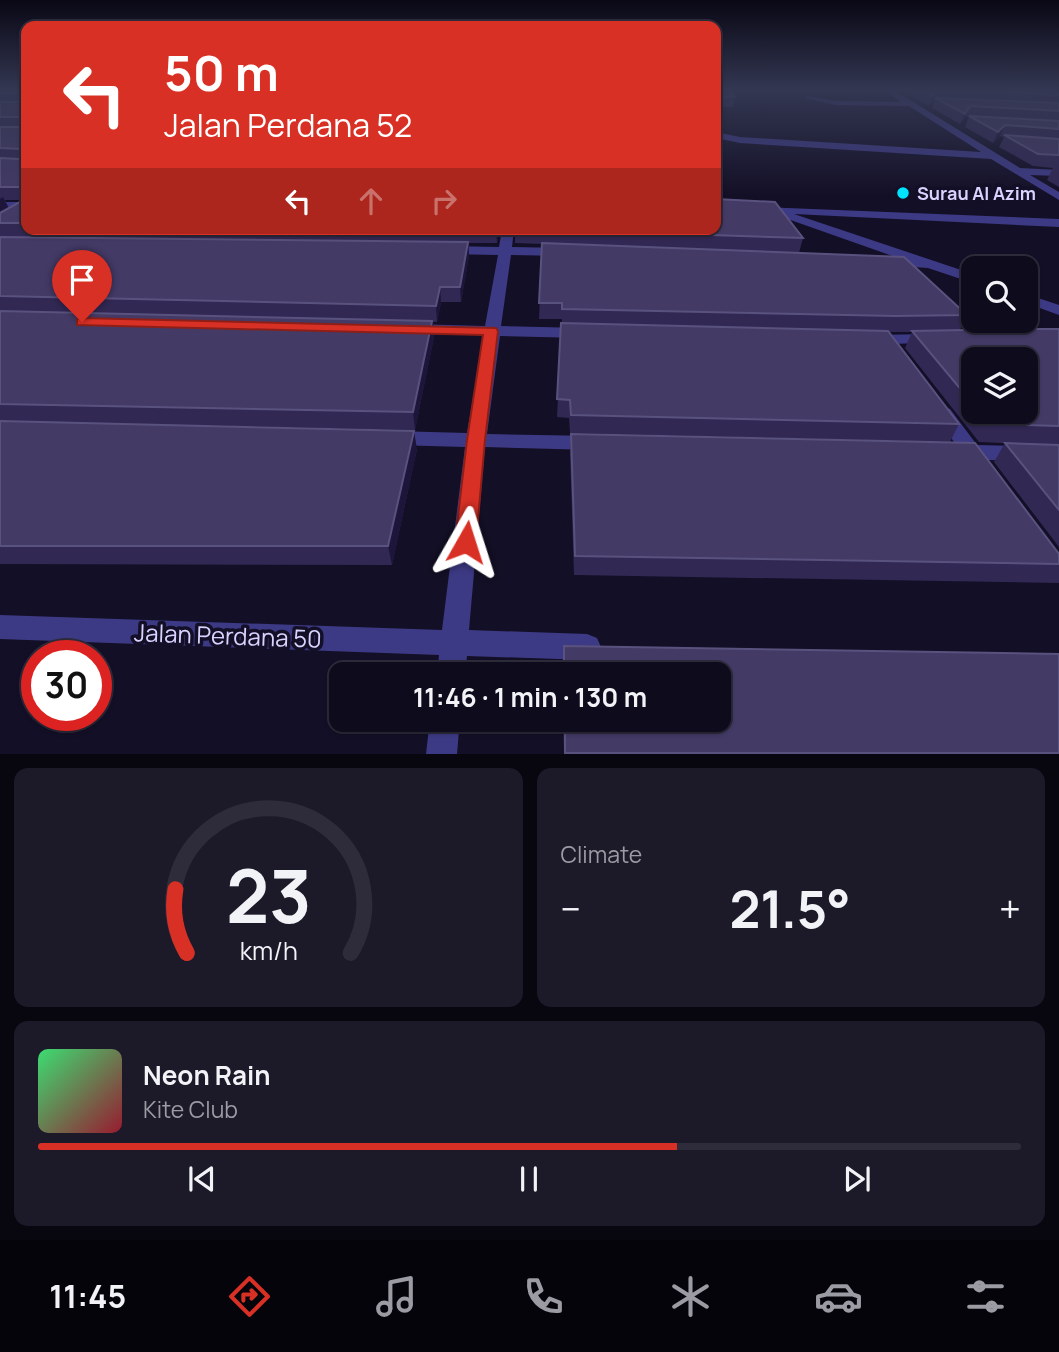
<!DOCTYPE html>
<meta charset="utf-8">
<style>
body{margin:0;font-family:Manrope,sans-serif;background:#1c1929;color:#f1f3f6;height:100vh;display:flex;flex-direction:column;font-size:26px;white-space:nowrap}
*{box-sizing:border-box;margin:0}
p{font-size:23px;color:#9b9ba3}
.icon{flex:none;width:38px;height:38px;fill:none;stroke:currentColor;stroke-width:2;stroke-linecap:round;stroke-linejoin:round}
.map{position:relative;height:754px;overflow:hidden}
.panel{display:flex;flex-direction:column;gap:14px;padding:14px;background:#08060f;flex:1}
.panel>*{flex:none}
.top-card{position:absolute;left:21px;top:21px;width:700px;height:214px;border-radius:14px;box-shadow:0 2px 5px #0004,0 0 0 2px #2e2b3b;background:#d93025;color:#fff;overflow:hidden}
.buttons{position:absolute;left:961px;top:256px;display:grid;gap:14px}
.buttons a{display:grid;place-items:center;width:77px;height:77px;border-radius:14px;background:#0e0b1c;box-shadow:0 2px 5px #0004,0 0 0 2px #2e2b3b;font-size:35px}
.speed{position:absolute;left:21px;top:640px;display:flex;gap:14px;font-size:35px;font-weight:700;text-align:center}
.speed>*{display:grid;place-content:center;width:91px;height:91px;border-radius:50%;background:#0e0b1c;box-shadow:0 2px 5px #0004,0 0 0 2px #2e2b3b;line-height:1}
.speed .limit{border:10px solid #d22;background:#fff;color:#111}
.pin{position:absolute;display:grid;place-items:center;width:60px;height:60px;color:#fff;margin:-72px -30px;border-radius:50% 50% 50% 0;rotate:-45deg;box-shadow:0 0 7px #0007}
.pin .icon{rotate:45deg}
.me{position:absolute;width:77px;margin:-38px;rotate:6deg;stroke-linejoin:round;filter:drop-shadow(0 0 5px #0008)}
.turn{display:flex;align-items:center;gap:24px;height:147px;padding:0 28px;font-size:32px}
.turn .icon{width:91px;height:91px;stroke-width:2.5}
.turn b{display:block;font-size:49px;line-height:60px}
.lanes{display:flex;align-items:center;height:66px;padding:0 28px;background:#0003;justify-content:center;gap:35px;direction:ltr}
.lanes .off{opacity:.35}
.big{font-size:52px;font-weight:700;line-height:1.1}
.panel .widget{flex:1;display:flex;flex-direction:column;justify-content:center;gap:10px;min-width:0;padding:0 24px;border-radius:14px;background:#1c1929}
.panel .dial{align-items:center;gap:0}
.dial svg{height:182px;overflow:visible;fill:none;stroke:#2e2b3b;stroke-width:7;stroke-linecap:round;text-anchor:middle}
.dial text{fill:#f1f3f6;stroke:none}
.song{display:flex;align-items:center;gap:21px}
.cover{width:84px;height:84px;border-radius:10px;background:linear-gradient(135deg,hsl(140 70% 55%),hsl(350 70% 35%))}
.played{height:7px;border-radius:4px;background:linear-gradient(90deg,#d93025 65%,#2e2b3b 65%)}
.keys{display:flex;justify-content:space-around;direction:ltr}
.heat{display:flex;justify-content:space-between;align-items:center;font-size:38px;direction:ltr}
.panel .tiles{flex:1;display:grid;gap:14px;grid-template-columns:1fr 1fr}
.widget:last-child{grid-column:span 2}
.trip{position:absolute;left:329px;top:662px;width:402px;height:70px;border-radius:14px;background:#0e0b1c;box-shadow:0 2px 5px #0004,0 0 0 2px #2e2b3b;font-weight:700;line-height:70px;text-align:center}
.dock{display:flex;height:112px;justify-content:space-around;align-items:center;background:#06040b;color:#9b9ba3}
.dock .icon{width:49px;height:49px}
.dock .on{color:#d93025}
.dock b{font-size:32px;color:#f1f3f6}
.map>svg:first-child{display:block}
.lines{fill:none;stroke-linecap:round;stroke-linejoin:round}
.minor{fill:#3d3a85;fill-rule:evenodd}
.wall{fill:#312854;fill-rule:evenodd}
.shaded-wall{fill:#1d163a}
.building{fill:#433a66;stroke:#5a527e;stroke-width:2}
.route{fill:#d93025;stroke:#8d1f18;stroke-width:2}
.poi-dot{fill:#00e5ff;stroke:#130f26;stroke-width:2.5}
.labels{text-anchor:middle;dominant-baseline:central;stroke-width:7;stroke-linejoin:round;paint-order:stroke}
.far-poi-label{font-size:18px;font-weight:bold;fill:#d9d4ff;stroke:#130f26;text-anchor:start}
.near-street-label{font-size:24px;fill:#d9d4ff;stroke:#130f26}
</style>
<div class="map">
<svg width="1059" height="754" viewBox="0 0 1059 754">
<rect width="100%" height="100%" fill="#130f26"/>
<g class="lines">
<path class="minor" d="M 885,90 L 894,90 L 1020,168 L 1059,170 L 1059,176 L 1030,175 L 1059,192 L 1059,200 L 991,159 L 740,143 L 716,138 L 716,132 L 740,137 L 981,152 L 909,106 L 836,105 L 804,98 L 808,96 L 836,101 L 901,102 Z
M 0,202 L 26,202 L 26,208 L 0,208 Z
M 716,205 L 1059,219 L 1059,227 L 794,214 L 973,274 L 973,283 L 928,268 L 882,265 L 882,259 L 901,259 L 782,217 L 781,214 L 716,211 Z
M 502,229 L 514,229 L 512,247 L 565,248 L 572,252 L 565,256 L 511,255 L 501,326 L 583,328 L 591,333 L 583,338 L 500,336 L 487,434 L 594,436 L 601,438 L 604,443 L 601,448 L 594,450 L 485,447 L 469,630 L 587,634 L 597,638 L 601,647 L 597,656 L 587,660 L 467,656 L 465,674 L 437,674 L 439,655 L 0,639 L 0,615 L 442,630 L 465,447 L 394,445 L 387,443 L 384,438 L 387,433 L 394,431 L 467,433 L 484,335 L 412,334 L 404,329 L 412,324 L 485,326 L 498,255 L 446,254 L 440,250 L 446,246 L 499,247 Z
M 1026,294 L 1059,305 L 1059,315 L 1026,303 Z
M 930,334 L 936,336 L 938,339 L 936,342 L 874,345 L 866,340 L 874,335 Z
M 943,407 L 950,409 L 977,445 L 1059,447 L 1059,461 L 985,460 L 976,465 L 966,459 L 951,457 L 948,452 L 951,447 L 956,445 L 934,413 L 936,409 Z
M 430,719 L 460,719 L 457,754 L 426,754 Z"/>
</g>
<path class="wall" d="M 0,90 L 26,90 L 26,229 L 500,229 L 497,243 L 469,243 L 469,256 L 461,302 L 441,302 L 437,322 L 433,322 L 434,337 L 415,430 L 188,425 L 417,449 L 392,565 L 0,564 ZM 5,200 L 21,200 L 20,202 L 9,208 Z
M 716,90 L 735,97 L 733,107 L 716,107 Z
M 902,90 L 1059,90 L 1059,187 L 1047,180 L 1053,168 L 1033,166 L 999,147 L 1004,137 L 1000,136 L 993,143 L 965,127 L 969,117 L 966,116 L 960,124 L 932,108 L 935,98 L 929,106 Z
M 515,229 L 803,238 L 799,253 L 967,315 L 960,330 L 1059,329 L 1059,547 L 994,462 L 1005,443 L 1022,444 L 979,442 L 905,348 L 912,332 L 890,332 L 959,424 L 950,442 L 570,433 L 569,418 L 557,417 L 562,319 L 539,319 L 542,244 L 515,243 ZM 973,359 L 1026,411 L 973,411 Z
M 571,434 L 1059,554 L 1059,583 L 574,575 L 570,453 Z
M 564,646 L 1059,654 L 1059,753 L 564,753 L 563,719 L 719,719 L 719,674 L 563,674 Z"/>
<path class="shaded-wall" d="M 937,90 L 934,98 L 929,106 L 932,96 Z
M 970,106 L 966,116 L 960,124 L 965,114 Z
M 1005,125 L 1000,136 L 993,143 L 998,132 Z
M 3,197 L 10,211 L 0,218 L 0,199 Z
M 496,229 L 500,229 L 497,243 Z
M 468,242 L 469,256 L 461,302 L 460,287 Z
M 440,287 L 441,302 L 437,322 L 436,306 Z
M 432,321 L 434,337 L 415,430 L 413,412 Z
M 414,431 L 417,449 L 392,565 L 388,546 Z"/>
<path class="building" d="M 0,90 L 26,90 L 26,223 L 0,223 L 0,213 L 20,202 L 21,187 L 0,187 L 0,158 L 20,159 L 23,157 L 22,149 L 0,148 L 0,127 L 21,127 L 24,125 L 23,117 L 0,117 L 0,102 L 21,102 L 24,96 L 22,93 L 0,93 Z
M 716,90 L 729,90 L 735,97 L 716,97 Z
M 922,90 L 936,90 L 932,96 Z
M 972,90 L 1059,90 L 1059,95 Z
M 935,98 L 1059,103 L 1059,111 L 970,106 L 965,114 Z
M 969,116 L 1059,121 L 1059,129 L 1005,125 L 998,132 Z
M 1004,135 L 1059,139 L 1059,155 L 1038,154 Z
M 716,199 L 775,202 L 803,238 L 528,229 L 716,229 Z
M 0,237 L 468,242 L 460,287 L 440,287 L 436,306 L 0,296 Z
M 542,243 L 904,257 L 967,315 L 895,316 L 562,309 L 562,303 L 539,303 Z
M 0,311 L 432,321 L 413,412 L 0,404 Z
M 561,323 L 888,331 L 959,424 L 571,415 L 570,400 L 557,399 Z
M 1020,329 L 1059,329 L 1059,426 L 990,424 L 979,411 L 1026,411 L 1026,359 L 973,359 L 973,404 L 912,331 Z
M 0,421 L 414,431 L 388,546 L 0,546 Z
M 571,434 L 975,443 L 1059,554 L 1059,564 L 575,556 Z
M 1005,443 L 1059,445 L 1059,510 Z
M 564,646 L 1059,654 L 1059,753 L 565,753 L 565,719 L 719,719 L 719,674 L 564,674 Z"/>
<linearGradient id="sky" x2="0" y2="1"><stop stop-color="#0a0815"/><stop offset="0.46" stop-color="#333752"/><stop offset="1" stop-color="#333752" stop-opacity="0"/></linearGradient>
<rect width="1059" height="196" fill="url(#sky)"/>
<path class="route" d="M 82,318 L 496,328 L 498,331 L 485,440 L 476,542 L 473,548 L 466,551 L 458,548 L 455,542 L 467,440 L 483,335 L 77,325 L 77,319 Z"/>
<circle class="poi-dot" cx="903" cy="193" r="7"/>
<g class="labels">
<g class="far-poi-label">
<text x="917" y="193">Surau Al Azim</text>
</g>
<g class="near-street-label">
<text transform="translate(228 635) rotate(2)">Jalan Perdana 50</text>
</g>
</g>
</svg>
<div class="buttons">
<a><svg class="icon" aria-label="search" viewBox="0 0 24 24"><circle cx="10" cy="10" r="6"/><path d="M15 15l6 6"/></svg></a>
<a><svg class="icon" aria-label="layers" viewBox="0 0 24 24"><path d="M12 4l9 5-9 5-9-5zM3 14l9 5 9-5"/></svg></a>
</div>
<div class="speed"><div class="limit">30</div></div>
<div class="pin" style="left:82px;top:322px;background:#d93025"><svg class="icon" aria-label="arrive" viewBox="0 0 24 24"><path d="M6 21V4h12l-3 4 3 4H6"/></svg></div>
<svg class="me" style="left:466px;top:542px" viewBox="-20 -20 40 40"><path d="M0-17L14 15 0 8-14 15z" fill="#d93025" stroke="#fff" stroke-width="4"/></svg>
<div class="trip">11:46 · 1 min · 130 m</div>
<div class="top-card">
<div class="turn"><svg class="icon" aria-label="left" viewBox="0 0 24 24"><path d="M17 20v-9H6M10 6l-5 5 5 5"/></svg><div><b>50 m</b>Jalan Perdana 52</div></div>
<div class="lanes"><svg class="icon" aria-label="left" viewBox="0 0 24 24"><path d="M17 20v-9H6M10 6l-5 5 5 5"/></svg><svg class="icon off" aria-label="ahead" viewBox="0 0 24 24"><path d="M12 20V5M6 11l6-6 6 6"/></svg><svg class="icon off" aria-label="right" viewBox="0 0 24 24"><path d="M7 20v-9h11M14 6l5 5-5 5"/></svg></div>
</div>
</div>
<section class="panel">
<div class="tiles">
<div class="widget dial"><svg viewBox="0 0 100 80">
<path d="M14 69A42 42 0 1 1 86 69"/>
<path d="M14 69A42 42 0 0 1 9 41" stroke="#d93025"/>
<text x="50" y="56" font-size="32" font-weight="700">23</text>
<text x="50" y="72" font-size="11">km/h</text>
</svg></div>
<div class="widget"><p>Climate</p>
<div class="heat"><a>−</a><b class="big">21.5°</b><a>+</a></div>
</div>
<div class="widget">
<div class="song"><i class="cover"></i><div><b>Neon Rain</b><p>Kite Club</p></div></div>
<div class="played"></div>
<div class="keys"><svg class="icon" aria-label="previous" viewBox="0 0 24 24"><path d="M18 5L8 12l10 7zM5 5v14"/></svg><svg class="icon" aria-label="pause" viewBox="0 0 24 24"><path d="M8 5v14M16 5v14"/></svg><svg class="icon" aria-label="next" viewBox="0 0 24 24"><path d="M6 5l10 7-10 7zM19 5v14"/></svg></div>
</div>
</div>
</section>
<nav class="dock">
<b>11:45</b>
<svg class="icon on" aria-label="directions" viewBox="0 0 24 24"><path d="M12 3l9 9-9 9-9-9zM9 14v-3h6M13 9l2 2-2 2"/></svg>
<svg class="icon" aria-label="music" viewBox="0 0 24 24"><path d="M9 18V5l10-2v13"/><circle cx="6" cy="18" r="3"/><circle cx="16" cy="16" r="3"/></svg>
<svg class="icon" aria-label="phone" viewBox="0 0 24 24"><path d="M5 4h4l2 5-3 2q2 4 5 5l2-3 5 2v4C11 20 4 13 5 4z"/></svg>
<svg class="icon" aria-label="climate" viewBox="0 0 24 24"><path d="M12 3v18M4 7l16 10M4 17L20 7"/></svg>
<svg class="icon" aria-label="car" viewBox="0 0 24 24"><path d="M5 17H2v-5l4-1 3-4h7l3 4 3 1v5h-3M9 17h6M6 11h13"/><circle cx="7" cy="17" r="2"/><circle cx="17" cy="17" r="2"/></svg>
<svg class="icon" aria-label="filters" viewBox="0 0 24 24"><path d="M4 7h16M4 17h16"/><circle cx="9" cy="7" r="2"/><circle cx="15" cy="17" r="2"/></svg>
</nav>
